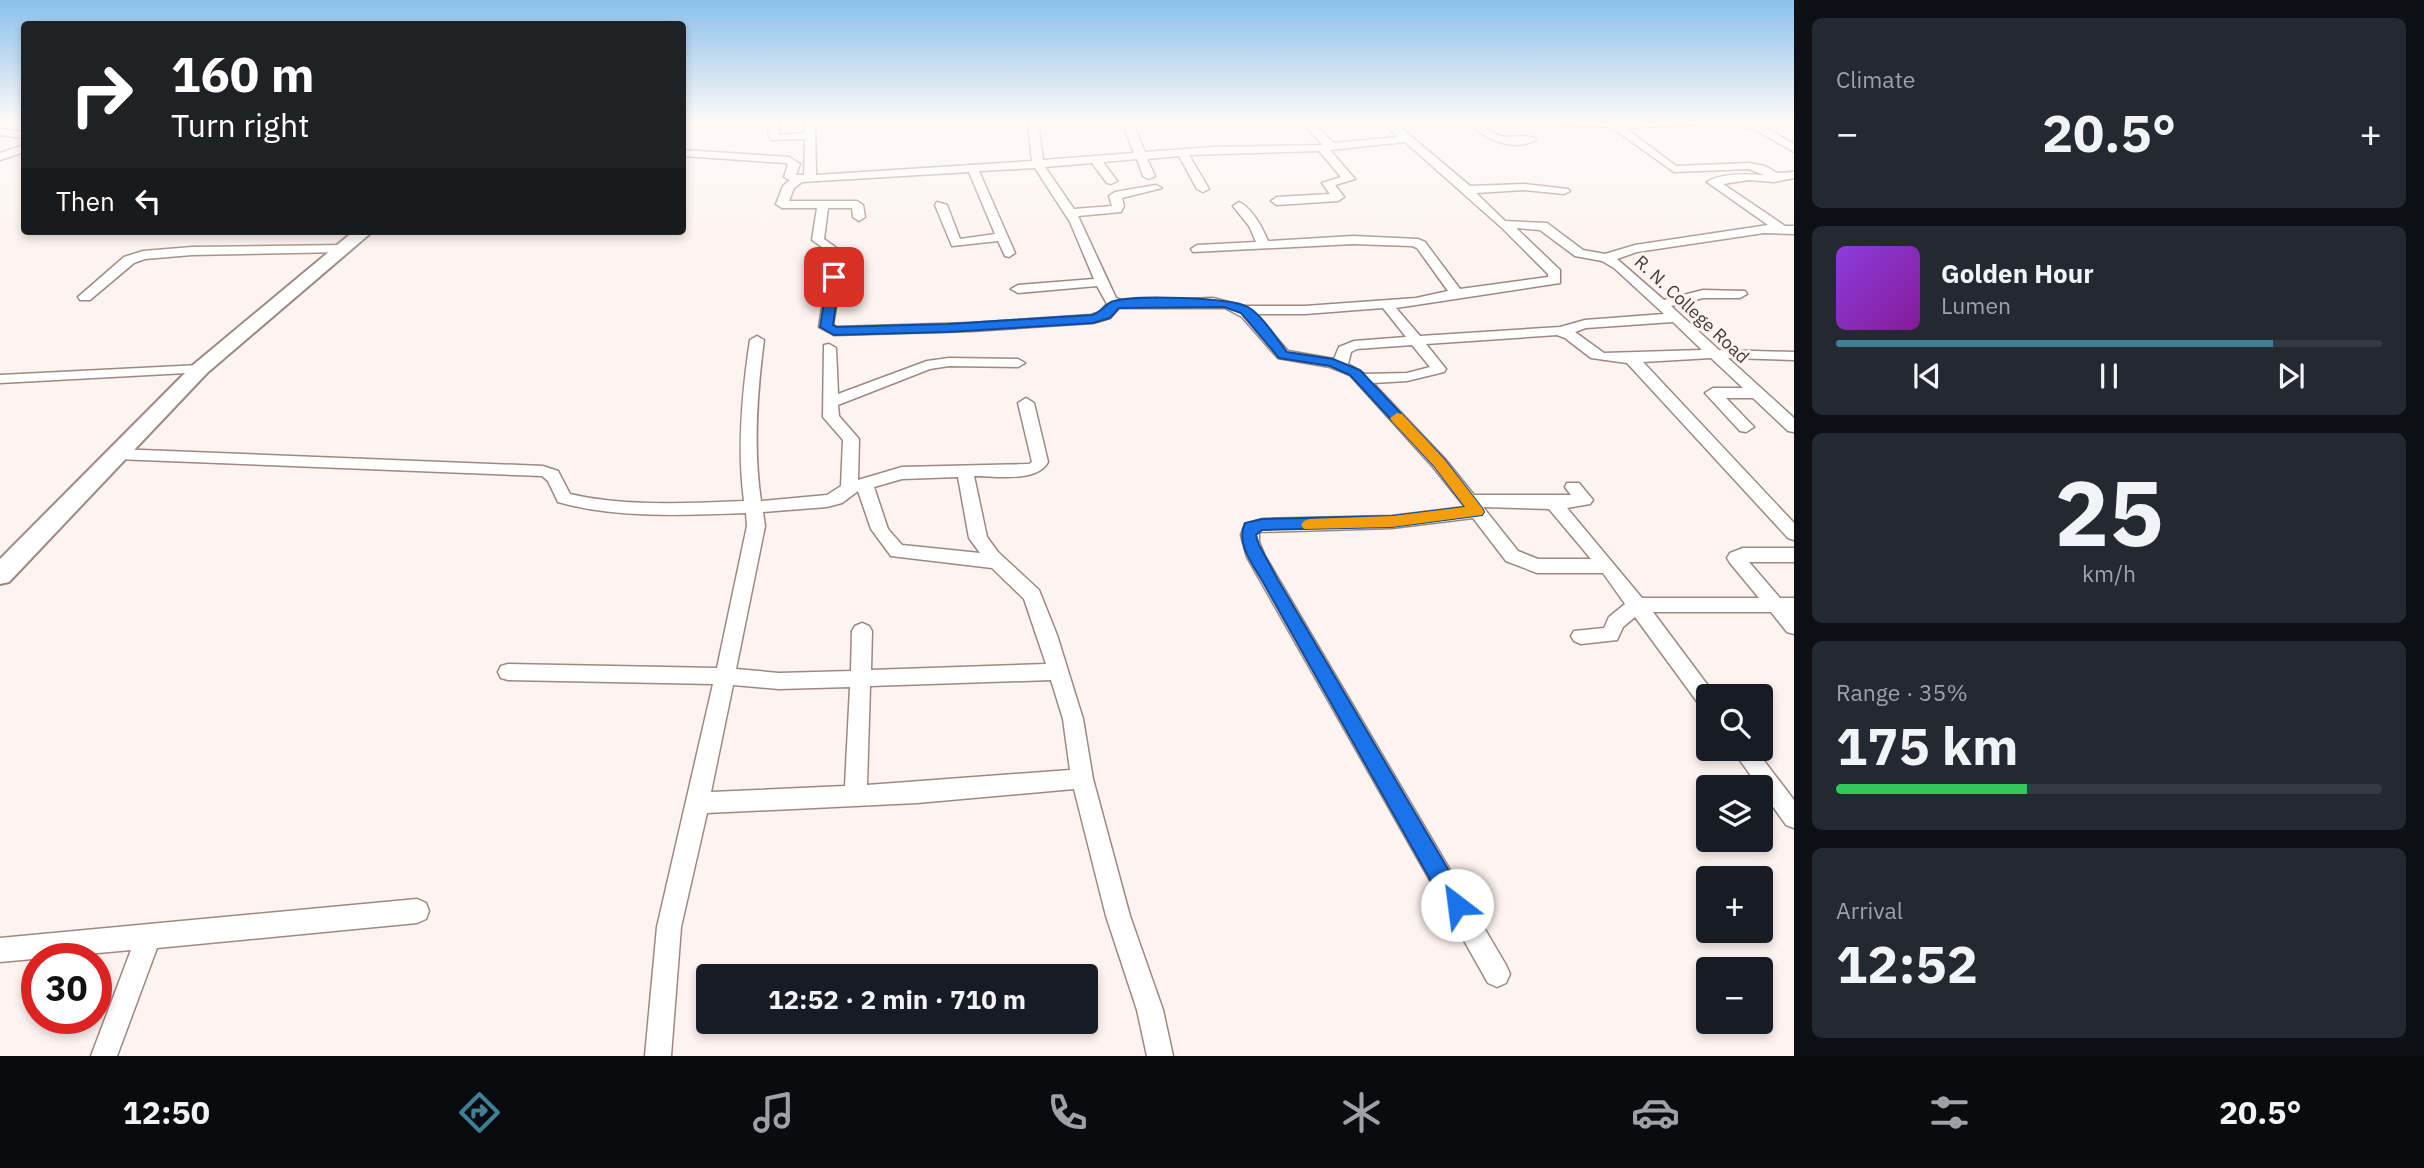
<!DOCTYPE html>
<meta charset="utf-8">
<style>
body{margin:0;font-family:"IBM Plex Sans",sans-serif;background:#242831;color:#f1f3f6;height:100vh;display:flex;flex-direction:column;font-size:26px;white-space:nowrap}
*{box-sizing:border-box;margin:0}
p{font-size:23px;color:#9ea1a6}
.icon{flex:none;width:38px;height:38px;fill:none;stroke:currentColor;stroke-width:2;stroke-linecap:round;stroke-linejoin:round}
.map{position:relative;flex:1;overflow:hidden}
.side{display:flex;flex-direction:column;gap:18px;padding:18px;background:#0d0f14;width:630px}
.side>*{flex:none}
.hud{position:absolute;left:21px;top:21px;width:665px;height:214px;border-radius:7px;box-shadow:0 4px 10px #0003;background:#202124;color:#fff;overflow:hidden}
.controls{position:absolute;left:1696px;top:684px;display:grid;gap:14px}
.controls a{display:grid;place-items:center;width:77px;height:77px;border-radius:7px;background:#171b24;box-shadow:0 4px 10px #0003;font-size:35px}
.speed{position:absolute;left:21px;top:943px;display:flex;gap:14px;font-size:35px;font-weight:700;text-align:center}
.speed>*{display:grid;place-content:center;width:91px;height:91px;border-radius:50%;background:#171b24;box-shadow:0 4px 10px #0003;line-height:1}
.speed .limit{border:10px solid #d22;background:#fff;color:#111}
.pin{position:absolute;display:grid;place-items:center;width:60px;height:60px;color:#fff;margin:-30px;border-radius:14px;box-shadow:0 4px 10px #0006}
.me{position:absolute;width:77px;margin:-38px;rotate:330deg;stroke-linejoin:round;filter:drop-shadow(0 0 5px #0008)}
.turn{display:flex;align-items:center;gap:24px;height:147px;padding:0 35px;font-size:32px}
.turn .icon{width:91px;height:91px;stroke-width:2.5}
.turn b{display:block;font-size:49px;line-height:60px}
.then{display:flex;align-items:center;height:66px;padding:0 35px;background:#0003;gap:14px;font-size:26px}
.big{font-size:52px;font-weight:700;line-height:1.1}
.side .tile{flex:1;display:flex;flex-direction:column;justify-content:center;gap:10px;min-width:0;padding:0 24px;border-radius:10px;background:#242831}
.side .dial{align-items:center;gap:0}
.dial b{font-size:91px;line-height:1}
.song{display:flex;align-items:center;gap:21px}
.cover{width:84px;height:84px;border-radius:10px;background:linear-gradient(135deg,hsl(270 70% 55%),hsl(290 70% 35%))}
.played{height:7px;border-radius:4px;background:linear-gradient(90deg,#417f94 80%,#363941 80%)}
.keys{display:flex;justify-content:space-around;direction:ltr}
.heat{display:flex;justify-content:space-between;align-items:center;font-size:38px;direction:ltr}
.charge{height:10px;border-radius:5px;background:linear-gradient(90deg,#34c759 35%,#363941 0)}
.trip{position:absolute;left:696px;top:964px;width:402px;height:70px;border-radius:7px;background:#171b24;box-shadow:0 4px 10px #0003;font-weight:700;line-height:70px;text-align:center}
.dock{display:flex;height:112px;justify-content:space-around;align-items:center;background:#090b0e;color:#9ea1a6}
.dock .icon{width:49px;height:49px}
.dock .on{color:#417f94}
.dock b{font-size:32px;color:#f1f3f6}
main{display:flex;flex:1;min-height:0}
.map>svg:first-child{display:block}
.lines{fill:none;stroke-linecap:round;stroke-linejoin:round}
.street-casing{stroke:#9e8880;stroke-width:3}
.secondary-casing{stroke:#9e8880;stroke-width:4}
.street{fill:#fff;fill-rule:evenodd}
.secondary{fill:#fff;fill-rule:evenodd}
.route{fill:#1a73e8;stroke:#114b97;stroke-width:2}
.slow{fill:#f59e0b}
.labels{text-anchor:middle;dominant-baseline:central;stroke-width:6;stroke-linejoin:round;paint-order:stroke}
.far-street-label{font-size:18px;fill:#433a36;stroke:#fdf3f0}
</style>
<main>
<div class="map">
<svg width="1794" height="1056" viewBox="0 0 1794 1056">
<rect width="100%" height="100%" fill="#fdf3f0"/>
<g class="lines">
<defs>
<path id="street" d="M 770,122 L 780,122 L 779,135 L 805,133 L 805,122 L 815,122 L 816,175 L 1032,161 L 1028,122 L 1038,122 L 1043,160 L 1134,153 L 1122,122 L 1132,122 L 1145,152 L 1214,147 L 1323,145 L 1301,122 L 1312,122 L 1334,143 L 1398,137 L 1382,122 L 1394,122 L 1470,186 L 1524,184 L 1568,189 L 1570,191 L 1564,194 L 1524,190 L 1476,193 L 1505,221 L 1547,223 L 1583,250 L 1605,254 L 1635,245 L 1768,225 L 1707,182 C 1721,173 1748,174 1764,175 L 1749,169 L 1674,172 L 1611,127 L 1552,125 L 1547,122 L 1700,122 L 1695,125 L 1625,128 L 1676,166 L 1749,163 L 1765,166 L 1777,173 L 1794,172 L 1794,178 L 1774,182 L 1749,180 L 1723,184 L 1785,226 L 1794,226 L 1794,234 L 1764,233 L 1637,252 L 1617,259 L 1664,300 L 1703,290 L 1745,291 L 1747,294 L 1740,298 L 1703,298 L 1671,306 L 1719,350 L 1794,352 L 1794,360 L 1728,358 L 1794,418 L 1794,432 L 1788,431 L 1753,398 L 1726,398 L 1754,427 L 1746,432 L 1740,431 L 1705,393 L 1713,388 L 1743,388 L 1711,358 L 1643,362 L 1794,523 L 1794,540 L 1788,538 L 1627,363 L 1591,358 L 1565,338 L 1557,335 L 1426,344 L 1446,369 L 1444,372 L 1407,381 L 1373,383 L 1445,459 L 1474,495 L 1571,495 L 1565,487 L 1567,483 L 1579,483 L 1593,500 L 1590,504 L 1567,508 L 1642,598 L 1759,598 L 1730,563 L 1727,558 L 1730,553 L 1743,548 L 1794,548 L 1794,562 L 1749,562 L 1780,598 L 1794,598 L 1794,634 L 1787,632 L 1771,612 L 1653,612 L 1715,695 L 1708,696 L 1708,710 L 1701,707 L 1635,617 L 1623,627 L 1617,640 L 1581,644 L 1574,641 L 1571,636 L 1574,631 L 1604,628 L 1609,617 L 1625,604 L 1603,573 L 1537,573 L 1506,561 L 1473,518 L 1392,528 L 1259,532 L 1259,542 L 1265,556 L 1506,965 L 1510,974 L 1506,983 L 1497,987 L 1488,983 L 1247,557 L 1241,535 L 1245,524 L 1263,519 L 1392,516 L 1465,507 L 1433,467 L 1350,375 L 1330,367 L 1278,358 L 1242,317 L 1225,308 L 1119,308 L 1110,318 L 1093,323 L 972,331 L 834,335 L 819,327 L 827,277 L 834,273 L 841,277 L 833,325 L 836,327 L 972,323 L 1091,315 L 1100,312 L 1107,304 L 1097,286 L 1018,293 L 1011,289 L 1018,285 L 1094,279 L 1070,222 L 1035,168 L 979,171 L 1015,253 L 1009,257 L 1005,256 L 998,241 L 952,246 L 935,205 L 937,202 L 947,205 L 960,239 L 995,234 L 969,172 L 802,182 L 794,188 L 789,201 L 857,201 L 863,205 L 865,217 L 859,221 L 853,217 L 852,208 L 828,208 L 824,239 L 838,249 L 838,268 L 832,272 L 827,271 L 826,250 L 812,240 L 817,208 L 782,208 L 776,204 L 783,186 L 790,180 L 784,177 L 788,165 L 786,163 L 682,156 L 682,150 L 789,157 L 800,164 L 796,175 L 804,175 L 805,139 L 772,140 L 768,134 ZM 1405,142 L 1502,228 L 1548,274 L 1548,277 L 1460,289 L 1425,242 L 1418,239 L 1353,236 L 1268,241 C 1262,227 1253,209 1239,202 L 1233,206 L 1249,226 L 1256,242 L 1197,245 L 1191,249 L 1193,252 L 1353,244 L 1412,246 L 1417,248 L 1448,291 L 1416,298 L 1305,306 L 1244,306 L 1213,298 L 1124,301 L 1116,298 L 1078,216 L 1121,212 L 1124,206 L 1122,198 L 1162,188 L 1156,185 L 1115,192 L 1109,196 L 1112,206 L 1074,209 L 1045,167 L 1092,163 L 1107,183 L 1111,184 L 1117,181 L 1103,162 L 1137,159 L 1143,176 L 1149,179 L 1155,176 L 1147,159 L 1179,156 L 1197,189 L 1203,192 L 1209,189 L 1189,155 L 1319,151 L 1341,177 L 1322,183 L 1330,194 L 1277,197 L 1271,201 L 1277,205 L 1338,201 L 1344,197 L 1335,185 L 1355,179 L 1330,150 ZM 1516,228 L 1540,230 L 1575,256 L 1602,261 L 1614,268 L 1664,314 L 1585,320 L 1560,327 L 1420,336 L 1396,308 L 1560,283 L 1560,270 ZM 1383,308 L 1406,337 L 1354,341 L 1339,347 L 1334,359 L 1288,351 L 1255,314 L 1305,314 ZM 1673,322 L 1702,350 L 1604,353 L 1575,332 L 1586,328 ZM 1412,345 L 1430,367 L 1407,373 L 1365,374 L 1348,364 L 1351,352 L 1357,349 ZM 1483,507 L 1549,509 L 1591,559 L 1538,559 L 1518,551 Z
M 1469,122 C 1486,122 1487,133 1501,136 C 1513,139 1526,133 1536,139 C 1516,153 1484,140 1469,122 Z
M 1730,122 L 1761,125 L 1794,144 L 1794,152 L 1754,129 Z
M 0,129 L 24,132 L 24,138 L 0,135 Z
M 24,145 L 24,152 L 0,160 L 0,153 Z
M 342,245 L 348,249 L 346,252 L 192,255 L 145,259 L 134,263 L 90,300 L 80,300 L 78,297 L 124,257 L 143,251 L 192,247 Z
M 757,336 L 764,340 C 757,393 753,448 761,501 L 827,495 L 841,486 L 843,440 L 823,417 L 824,345 L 829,344 L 836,348 L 838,394 L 927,361 L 949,358 L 1018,359 L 1025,363 L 1018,367 L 949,366 L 930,369 L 838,405 L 839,416 L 859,439 L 858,480 L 902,467 L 1029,464 L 1032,462 L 1018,403 L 1026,398 L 1034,403 L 1048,462 C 1037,483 995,476 974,476 L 987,537 L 998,552 L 1039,590 L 1057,635 L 1083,719 L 1093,779 L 1130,916 L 1163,1010 L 1173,1056 L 1147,1056 L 1137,1010 L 1106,916 L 1074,789 L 917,803 L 707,813 L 681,927 L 671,1056 L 645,1056 L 657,927 L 713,684 L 508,680 L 501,678 L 498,672 L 501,666 L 508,664 L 717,668 L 747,526 L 746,513 C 684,515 617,519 558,502 L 548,481 L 542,476 L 116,459 L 108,454 L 116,449 L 543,466 L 558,471 L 570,494 C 625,507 687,503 744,501 C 737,448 742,393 750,340 ZM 958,477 L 969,538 L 980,553 L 902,545 L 888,529 L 874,487 L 902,479 ZM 858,491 L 871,529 L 891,556 L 992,568 L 1024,599 L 1046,664 L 871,670 L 872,631 L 869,626 L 862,623 L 855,626 L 852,631 L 851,671 L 779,673 L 736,669 L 765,526 L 763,512 L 827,507 L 842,503 ZM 1051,680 L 1063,719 L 1070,770 L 867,785 L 870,686 ZM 733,685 L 779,689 L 850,687 L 845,786 L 711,792 Z
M 200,365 L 207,369 L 205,372 L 0,383 L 0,375 Z
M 1732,749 L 1755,749 L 1794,800 L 1794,828 L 1786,825 Z
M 417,899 L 426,903 L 429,911 L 426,919 L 417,923 L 157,948 L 117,1056 L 91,1056 L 131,950 L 0,962 L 0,938 Z"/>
<path id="secondary" d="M 354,231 L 373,231 L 207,373 L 9,582 L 0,584 L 0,559 L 193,365 Z"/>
</defs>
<use href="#street" class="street-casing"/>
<use href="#secondary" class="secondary-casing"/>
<use href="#street" class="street"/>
<use href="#secondary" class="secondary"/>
</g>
<linearGradient id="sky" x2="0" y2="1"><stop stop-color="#8ac0ec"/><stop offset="0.45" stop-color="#fefaf8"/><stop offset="1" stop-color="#fefaf8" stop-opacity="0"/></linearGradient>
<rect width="1794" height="270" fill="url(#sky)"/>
<path class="route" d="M 834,274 L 840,277 L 833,325 L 837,327 L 948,324 L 1092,315 C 1102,312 1105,303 1114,301 C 1133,295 1230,297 1248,307 C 1263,316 1276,338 1287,352 L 1333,359 L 1360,370 L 1444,459 L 1482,508 L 1484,512 L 1482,515 L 1392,527 L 1262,530 L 1256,535 L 1259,545 L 1278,580 L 1465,898 L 1468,905 L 1465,913 L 1457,916 L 1449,913 L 1264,584 C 1254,566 1235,544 1245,523 L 1262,519 L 1392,516 L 1465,507 L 1434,466 L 1350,375 L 1330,366 L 1279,358 L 1241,313 L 1224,307 L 1119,308 L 1110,318 L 1093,323 L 948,332 L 834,335 L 820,327 L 828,277 Z"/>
<path class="slow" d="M 1397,413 L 1402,414 L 1444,459 L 1482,508 L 1484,512 L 1482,515 L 1392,527 L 1304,529 L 1301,525 L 1304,521 L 1309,519 L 1392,516 L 1465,507 L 1434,466 L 1392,421 L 1390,418 Z"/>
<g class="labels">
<g class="far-street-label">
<text transform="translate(1692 309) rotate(43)">R. N. College Road</text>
</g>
</g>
</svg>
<div class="controls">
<a><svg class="icon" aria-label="search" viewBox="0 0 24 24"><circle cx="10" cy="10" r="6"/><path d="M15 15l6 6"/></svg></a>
<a><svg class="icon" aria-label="layers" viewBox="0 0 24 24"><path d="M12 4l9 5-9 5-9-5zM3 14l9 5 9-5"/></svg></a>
<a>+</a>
<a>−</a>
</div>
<div class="speed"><div class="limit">30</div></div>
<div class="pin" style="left:834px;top:277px;background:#d93025"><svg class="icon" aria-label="arrive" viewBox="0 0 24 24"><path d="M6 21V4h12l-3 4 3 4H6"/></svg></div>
<svg class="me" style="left:1457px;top:905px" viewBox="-20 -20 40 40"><circle r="19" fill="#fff"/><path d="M0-13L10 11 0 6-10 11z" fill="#1a73e8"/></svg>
<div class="trip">12:52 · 2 min · 710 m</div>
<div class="hud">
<div class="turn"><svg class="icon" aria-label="right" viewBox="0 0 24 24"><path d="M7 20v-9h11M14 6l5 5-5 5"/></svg><div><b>160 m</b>Turn right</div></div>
<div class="then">Then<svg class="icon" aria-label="left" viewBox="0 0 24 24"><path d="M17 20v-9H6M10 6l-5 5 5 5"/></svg></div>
</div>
</div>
<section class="side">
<div class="tile"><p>Climate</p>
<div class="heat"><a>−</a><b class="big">20.5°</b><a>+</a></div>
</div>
<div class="tile">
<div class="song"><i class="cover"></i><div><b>Golden Hour</b><p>Lumen</p></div></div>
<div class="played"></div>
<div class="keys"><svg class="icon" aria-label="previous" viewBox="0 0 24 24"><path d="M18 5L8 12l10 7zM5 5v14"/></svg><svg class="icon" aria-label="pause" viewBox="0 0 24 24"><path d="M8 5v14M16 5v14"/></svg><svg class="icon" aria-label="next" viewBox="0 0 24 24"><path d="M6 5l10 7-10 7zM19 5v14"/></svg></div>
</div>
<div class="tile dial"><b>25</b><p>km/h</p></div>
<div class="tile"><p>Range · 35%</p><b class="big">175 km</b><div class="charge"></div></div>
<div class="tile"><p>Arrival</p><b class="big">12:52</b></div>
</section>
</main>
<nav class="dock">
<b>12:50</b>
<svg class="icon on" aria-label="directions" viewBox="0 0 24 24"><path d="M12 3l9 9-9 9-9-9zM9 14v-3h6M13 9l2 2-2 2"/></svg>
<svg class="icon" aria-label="music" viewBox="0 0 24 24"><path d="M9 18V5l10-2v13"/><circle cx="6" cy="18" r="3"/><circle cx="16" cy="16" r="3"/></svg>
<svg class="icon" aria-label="phone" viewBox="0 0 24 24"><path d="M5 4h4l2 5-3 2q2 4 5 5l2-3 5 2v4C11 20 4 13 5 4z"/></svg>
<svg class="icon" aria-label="climate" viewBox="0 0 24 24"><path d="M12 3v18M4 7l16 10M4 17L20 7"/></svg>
<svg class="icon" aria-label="car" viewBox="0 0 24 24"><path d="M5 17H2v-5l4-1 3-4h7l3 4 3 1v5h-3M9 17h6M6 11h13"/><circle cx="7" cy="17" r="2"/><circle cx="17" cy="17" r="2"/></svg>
<svg class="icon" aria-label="filters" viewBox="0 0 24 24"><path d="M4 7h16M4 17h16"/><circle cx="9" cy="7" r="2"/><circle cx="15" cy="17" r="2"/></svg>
<b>20.5°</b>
</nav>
